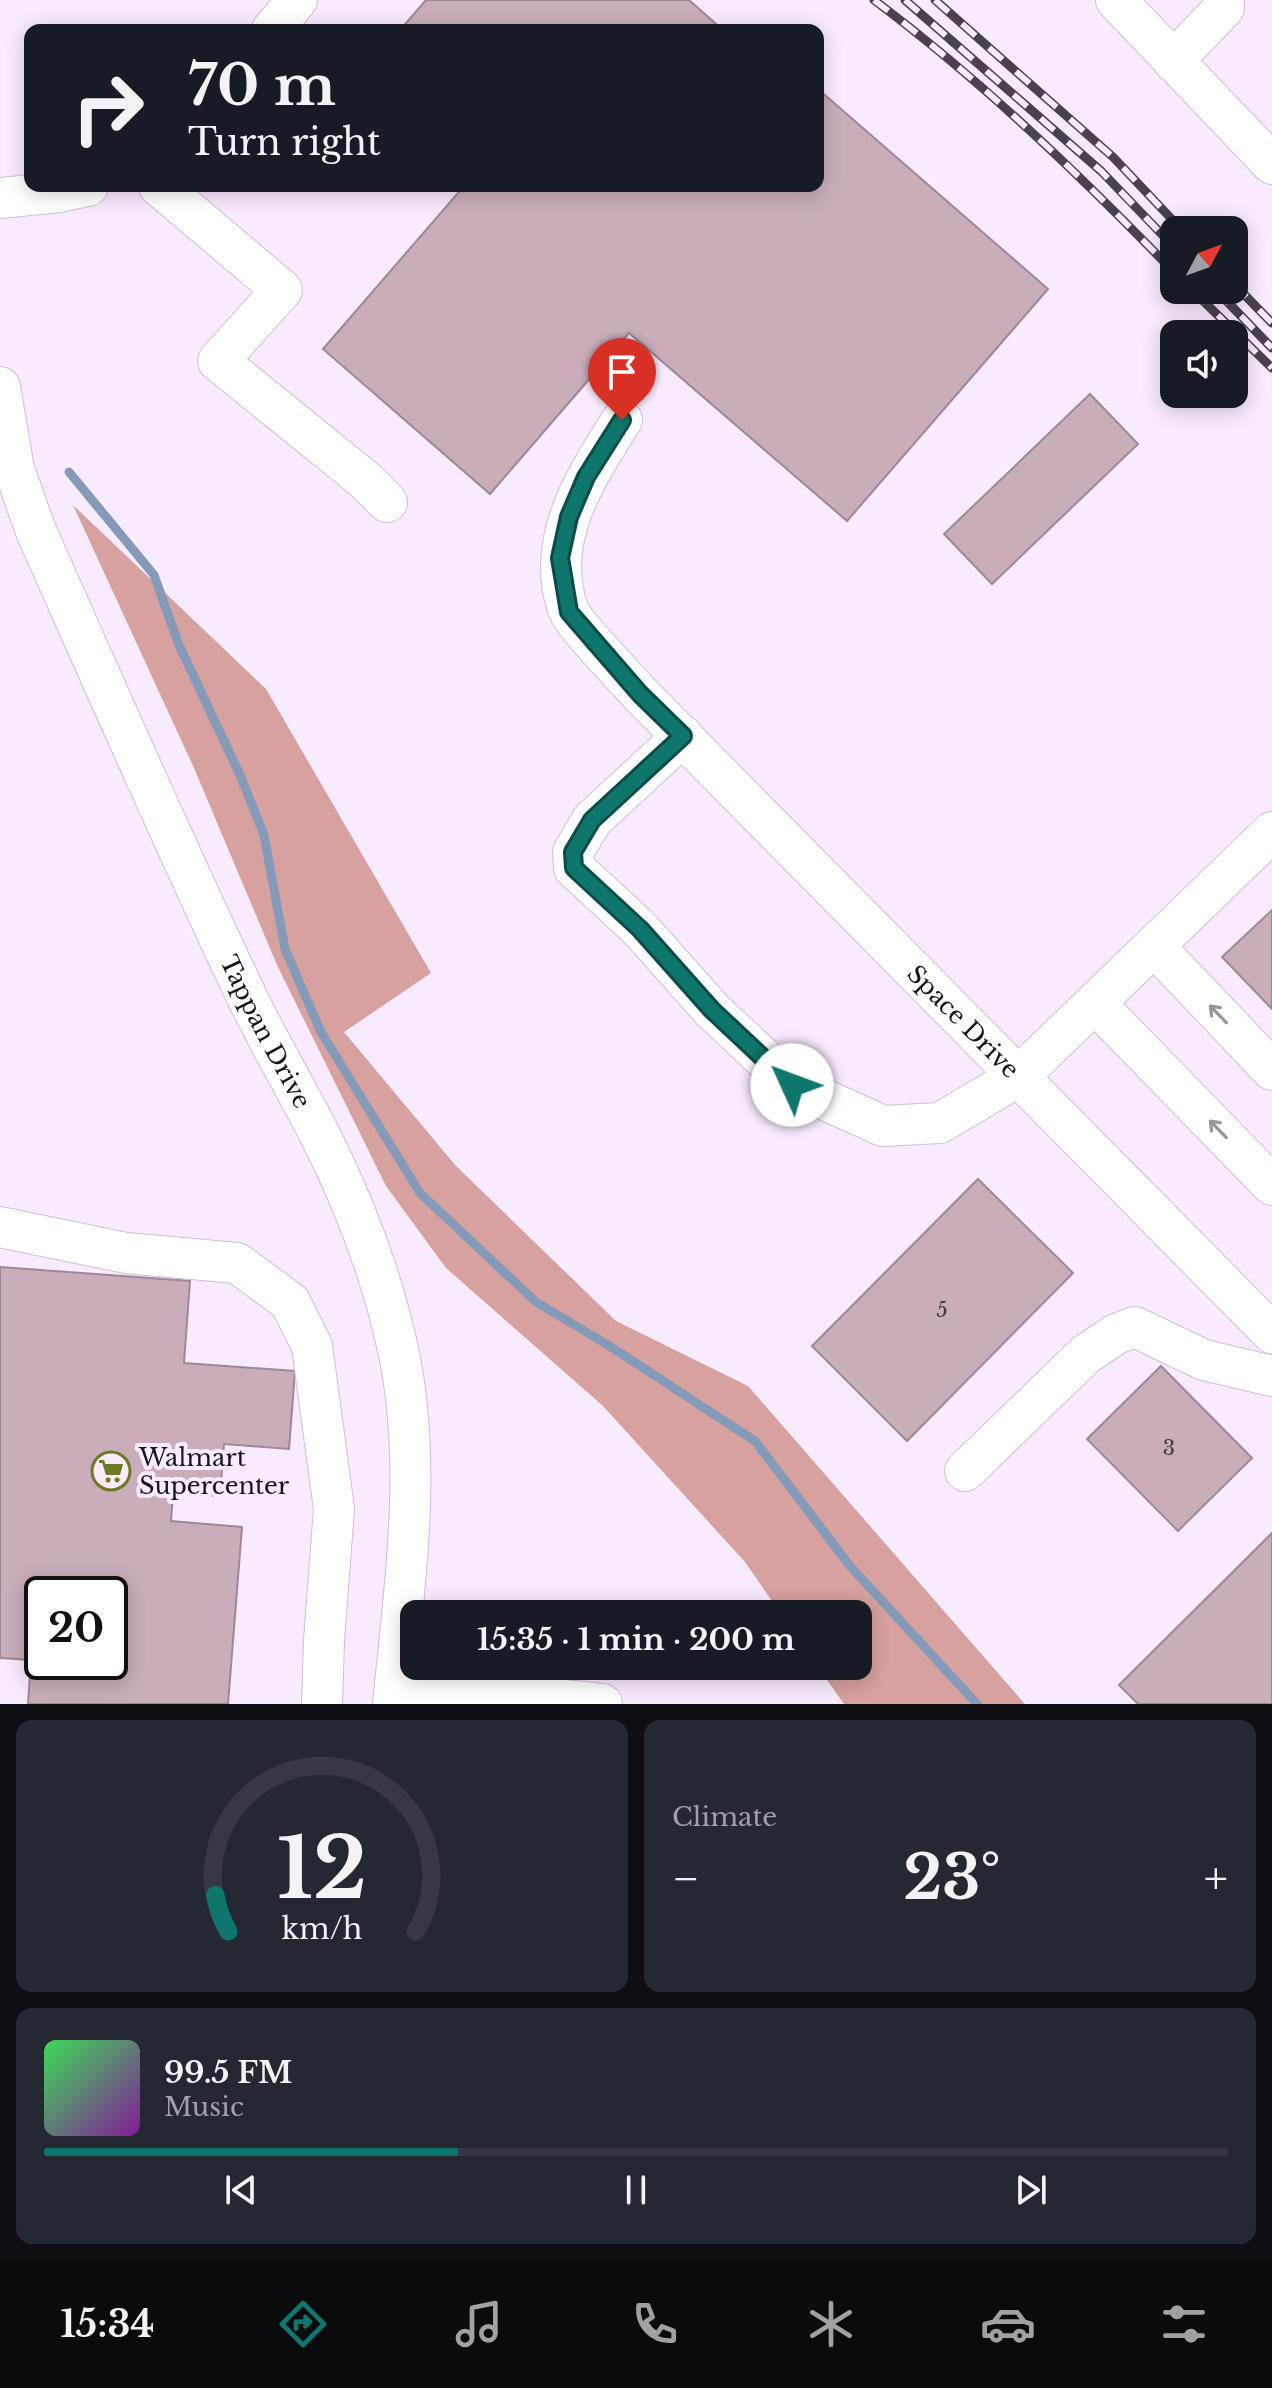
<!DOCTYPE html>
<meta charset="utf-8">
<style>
body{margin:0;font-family:"Libre Baskerville",serif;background:#242831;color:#f1f3f6;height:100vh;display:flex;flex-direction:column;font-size:30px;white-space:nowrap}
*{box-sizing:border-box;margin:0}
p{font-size:26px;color:#9ea1a6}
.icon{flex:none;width:44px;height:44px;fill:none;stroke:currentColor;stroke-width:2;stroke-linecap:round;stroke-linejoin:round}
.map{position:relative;height:1704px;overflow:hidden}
.drawer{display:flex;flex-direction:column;gap:16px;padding:16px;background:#0d0f14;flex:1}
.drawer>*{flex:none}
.hud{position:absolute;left:24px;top:24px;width:800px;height:168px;border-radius:16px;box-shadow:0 4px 20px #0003;background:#171b24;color:#f1f3f6;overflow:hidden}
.needle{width:52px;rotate:49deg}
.controls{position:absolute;left:1160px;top:216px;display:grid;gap:16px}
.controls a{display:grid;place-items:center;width:88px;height:88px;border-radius:16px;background:#171b24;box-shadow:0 4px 20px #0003;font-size:40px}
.speed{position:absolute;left:24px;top:1576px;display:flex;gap:16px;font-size:40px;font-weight:700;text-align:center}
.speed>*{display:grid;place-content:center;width:104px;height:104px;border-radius:50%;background:#171b24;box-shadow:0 4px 20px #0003;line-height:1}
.speed .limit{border:4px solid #111;border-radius:12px;background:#fff;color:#111}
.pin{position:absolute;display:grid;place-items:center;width:68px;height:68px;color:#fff;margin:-82px -34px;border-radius:50% 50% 50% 0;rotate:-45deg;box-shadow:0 0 8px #0007}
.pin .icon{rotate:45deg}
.me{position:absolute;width:88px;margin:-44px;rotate:313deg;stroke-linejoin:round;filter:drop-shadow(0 0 6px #0008)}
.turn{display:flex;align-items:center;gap:28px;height:168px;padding:0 32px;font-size:36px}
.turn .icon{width:104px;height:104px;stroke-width:2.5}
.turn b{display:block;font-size:56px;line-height:68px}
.big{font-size:60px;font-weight:700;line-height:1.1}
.drawer .widget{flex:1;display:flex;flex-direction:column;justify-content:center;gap:12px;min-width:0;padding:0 28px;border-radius:16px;background:#242831}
.drawer .dial{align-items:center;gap:0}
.dial svg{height:208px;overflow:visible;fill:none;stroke:#363941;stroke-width:7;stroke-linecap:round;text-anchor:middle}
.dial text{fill:#f1f3f6;stroke:none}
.song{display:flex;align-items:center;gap:24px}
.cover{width:96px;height:96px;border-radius:12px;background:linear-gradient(135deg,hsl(130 70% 55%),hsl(290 70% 35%))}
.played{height:8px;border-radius:4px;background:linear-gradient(90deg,#0f766e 35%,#363941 35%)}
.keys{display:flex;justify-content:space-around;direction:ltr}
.heat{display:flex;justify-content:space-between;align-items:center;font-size:44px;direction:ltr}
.drawer .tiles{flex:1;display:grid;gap:16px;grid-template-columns:1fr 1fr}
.widget:last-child{grid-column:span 2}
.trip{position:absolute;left:400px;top:1600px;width:472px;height:80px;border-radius:16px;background:#171b24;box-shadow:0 4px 20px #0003;font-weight:700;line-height:80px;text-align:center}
.tabs{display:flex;height:128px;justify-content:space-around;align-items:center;background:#090b0e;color:#9ea1a6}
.tabs .icon{width:56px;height:56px}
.tabs .active{color:#0f766e}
.tabs b{font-size:36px;color:#f1f3f6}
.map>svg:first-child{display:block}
.forest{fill:#d7a19f}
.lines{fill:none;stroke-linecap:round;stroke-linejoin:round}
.stream{stroke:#849ab8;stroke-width:9}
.building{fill:#c9adba;stroke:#a18793;stroke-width:2;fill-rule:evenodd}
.minor-casing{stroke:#d0bfd6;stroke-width:42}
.minor{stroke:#fff;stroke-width:40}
.rail-casing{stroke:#49424d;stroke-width:9}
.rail{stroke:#f8ebfe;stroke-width:6;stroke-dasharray:18;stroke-linecap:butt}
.oneway{stroke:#989599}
.route-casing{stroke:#0a4d48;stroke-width:20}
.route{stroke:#0f766e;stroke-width:14}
.labels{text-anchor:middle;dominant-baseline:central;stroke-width:8;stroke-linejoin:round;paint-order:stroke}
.number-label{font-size:20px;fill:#453a44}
.street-label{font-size:24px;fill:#19131c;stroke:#f8ebfe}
.poi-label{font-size:24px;fill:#19131c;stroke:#f8ebfe;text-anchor:start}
</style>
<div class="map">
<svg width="1272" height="1704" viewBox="0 0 1272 1704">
<rect width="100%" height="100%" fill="#f8ebfe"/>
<path class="forest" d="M 73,505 L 266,689 L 431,973 L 344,1032 L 456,1166 L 616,1321 L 748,1386 L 1025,1704 L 844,1704 L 817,1666 L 858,1666 L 858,1614 L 781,1614 L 745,1562 L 603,1406 L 446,1268 L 386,1186 L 277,965 L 194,768 Z"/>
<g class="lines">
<path class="stream" d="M 69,472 L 154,575 L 179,645 L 240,775 L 264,835 L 285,949 L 321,1032 L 420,1193 L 536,1302 L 608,1345 L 755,1441 L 850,1566 L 977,1704"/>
</g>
<path class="building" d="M 426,0 L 689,0 L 723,30 L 400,30 Z
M 818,89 L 1048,289 L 847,521 L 629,333 L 490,494 L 323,349 L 464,186 L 818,186 Z
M 1090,394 L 1138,444 L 992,584 L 944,534 Z
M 1272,910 L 1272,1009 L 1222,957 Z
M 978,1179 L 1073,1273 L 907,1441 L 812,1346 Z
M 0,1267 L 190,1281 L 184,1363 L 295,1371 L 289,1449 L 224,1444 L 220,1496 L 173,1493 L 171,1521 L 242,1527 L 228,1704 L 28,1704 L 31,1660 L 0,1658 ZM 42,1594 L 110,1594 L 110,1662 L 42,1662 Z
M 1161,1366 L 1252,1458 L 1178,1531 L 1087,1439 Z
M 1272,1533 L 1272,1704 L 1138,1704 L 1119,1685 Z"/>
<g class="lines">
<defs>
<g id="minor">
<path d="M 1116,0 L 1272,164"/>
<path d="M 272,30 L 297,0"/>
<path d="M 1173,61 L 1224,8 L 1224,0"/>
<path d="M 159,186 L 282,290 L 218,361 L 365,480 L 387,502"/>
<path d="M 0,198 L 59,192 L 88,186"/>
<path id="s1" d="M 0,387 L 14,469 L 36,531 C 105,686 173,842 246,995 C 269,1043 296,1088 320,1135 C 356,1206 384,1281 400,1359 C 422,1472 404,1591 393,1704"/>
<path id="s2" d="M 622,420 C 586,477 544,539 568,609 C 573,624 627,679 640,694 L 1272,1333"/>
<path d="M 683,736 L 592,820 L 573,852 L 574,868 L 640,929 L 712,1010 L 792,1085 L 883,1126 L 940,1123 L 1019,1076 L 1272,832"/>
<path d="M 1155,947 L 1272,1070"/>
<path d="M 1096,1004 L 1272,1185"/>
<path d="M 0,1227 L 126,1253 L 237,1263 L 290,1302 L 312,1346 L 334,1509 L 324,1640 L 322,1704"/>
<path d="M 965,1471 L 1085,1355 L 1116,1334 L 1135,1327 L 1204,1360 L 1272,1376"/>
<path d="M 395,1683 L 602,1704"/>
</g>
</defs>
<use href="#minor" class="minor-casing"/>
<use href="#minor" class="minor"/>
<defs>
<path id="rail" d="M 874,0 C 982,81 1080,175 1174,272
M 905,0 L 1101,171 L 1174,247
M 935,0 L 1113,157 L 1182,230
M 1234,284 L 1272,323
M 1192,290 L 1272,368
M 1216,290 L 1272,348"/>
</defs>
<use href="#rail" class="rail-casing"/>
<use href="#rail" class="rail"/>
</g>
<defs><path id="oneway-shaft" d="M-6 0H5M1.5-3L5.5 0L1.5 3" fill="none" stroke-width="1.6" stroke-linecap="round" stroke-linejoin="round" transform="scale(2)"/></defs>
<g class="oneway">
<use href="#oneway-shaft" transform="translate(1218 1014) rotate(-134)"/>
<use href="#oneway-shaft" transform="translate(1218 1129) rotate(-134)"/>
</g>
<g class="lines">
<defs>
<path id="route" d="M 622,420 L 586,477 L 569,517 L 560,558 L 569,612 L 640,694 L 683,736 L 592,820 L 573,852 L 574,868 L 640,929 L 712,1010 L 792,1085"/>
</defs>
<use href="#route" class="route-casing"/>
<use href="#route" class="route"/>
</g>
<defs>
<symbol id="supermarket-ring" viewBox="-11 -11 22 22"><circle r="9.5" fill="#f8ebfe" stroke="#6e7924" stroke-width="1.5"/><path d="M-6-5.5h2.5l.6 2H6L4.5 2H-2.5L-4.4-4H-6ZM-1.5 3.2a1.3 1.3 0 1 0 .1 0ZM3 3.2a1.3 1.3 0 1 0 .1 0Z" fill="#6e7924"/></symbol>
</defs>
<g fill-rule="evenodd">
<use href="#supermarket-ring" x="89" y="1449" width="44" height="44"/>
</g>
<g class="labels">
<g class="number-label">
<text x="942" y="1310">5</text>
<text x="1169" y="1448">3</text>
</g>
<g class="street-label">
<text stroke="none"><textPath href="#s2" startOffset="776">Space Drive</textPath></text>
<text stroke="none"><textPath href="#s1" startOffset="700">Tappan Drive</textPath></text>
</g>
<g class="poi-label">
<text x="139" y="1457">Walmart<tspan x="139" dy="28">Supercenter</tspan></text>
</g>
</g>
</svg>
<div class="controls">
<a><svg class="needle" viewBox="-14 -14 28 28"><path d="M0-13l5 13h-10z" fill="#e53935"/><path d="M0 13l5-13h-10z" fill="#9ea1a6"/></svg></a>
<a><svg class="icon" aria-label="sound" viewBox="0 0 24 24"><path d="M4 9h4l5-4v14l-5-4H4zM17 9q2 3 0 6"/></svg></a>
</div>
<div class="speed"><div class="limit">20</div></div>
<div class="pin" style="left:622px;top:420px;background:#d93025"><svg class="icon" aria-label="arrive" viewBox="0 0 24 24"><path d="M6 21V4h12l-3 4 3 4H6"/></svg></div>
<svg class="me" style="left:792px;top:1085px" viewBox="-20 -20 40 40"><circle r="19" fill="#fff"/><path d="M0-13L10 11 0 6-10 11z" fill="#0f766e"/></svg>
<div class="trip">15:35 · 1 min · 200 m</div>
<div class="hud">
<div class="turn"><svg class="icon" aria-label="right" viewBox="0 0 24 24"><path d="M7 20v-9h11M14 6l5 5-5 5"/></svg><div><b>70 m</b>Turn right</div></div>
</div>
</div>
<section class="drawer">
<div class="tiles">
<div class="widget dial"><svg viewBox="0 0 100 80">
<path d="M14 69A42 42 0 1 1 86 69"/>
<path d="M14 69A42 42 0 0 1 9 55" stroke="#0f766e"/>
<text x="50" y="56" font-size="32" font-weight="700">12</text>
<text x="50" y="72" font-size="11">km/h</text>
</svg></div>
<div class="widget"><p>Climate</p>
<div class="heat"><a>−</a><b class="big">23°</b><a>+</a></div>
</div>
<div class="widget">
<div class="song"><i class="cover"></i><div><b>99.5 FM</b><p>Music</p></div></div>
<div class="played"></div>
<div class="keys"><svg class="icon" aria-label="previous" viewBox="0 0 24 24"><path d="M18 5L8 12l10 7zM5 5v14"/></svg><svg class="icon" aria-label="pause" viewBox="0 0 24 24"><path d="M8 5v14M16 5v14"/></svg><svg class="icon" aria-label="next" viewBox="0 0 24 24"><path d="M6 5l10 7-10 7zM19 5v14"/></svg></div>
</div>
</div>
</section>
<nav class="tabs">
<b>15:34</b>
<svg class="icon active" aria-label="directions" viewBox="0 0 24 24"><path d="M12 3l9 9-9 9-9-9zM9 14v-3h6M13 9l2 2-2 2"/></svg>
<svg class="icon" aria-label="music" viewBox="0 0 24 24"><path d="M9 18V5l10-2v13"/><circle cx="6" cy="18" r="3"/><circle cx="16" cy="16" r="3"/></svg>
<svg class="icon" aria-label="phone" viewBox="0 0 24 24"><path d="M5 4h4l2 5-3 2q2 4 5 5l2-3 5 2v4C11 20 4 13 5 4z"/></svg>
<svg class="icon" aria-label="climate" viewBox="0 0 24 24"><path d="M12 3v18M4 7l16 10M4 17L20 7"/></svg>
<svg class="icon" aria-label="car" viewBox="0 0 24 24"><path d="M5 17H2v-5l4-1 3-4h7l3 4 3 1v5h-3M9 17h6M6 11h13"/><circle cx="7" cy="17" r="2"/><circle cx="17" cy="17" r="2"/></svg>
<svg class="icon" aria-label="filters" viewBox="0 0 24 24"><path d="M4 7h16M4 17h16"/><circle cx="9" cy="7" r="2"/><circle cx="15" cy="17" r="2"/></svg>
</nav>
